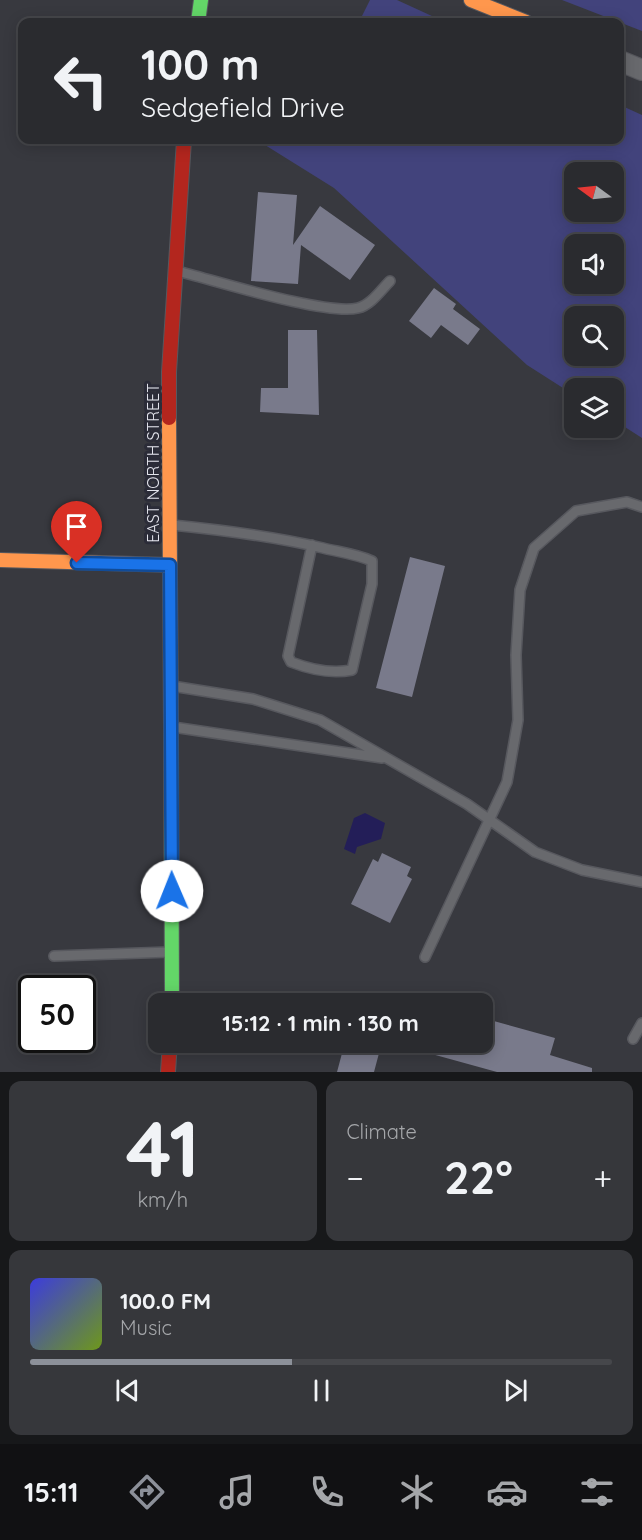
<!DOCTYPE html>
<meta charset="utf-8">
<style>
body{margin:0;font-family:Quicksand,sans-serif;background:#36373b;color:#f1f3f6;height:100vh;display:flex;flex-direction:column;font-size:22px;white-space:nowrap}
*{box-sizing:border-box;margin:0}
p{font-size:20px;color:#a5a7aa}
.icon{flex:none;width:33px;height:33px;fill:none;stroke:currentColor;stroke-width:2;stroke-linecap:round;stroke-linejoin:round}
.map{position:relative;height:1072px;overflow:hidden}
.side{display:flex;flex-direction:column;gap:9px;padding:9px;background:#17181a;flex:1}
.side>*{flex:none}
.banner{position:absolute;left:18px;top:18px;width:606px;height:126px;border-radius:12px;box-shadow:0 3px 15px #0003,0 0 0 2px #46474b;background:#2a2b2f;color:#f1f3f6;overflow:hidden}
.needle{width:39px;rotate:285deg}
.buttons{position:absolute;left:564px;top:162px;display:grid;gap:12px}
.buttons a{display:grid;place-items:center;width:60px;height:60px;border-radius:12px;background:#2a2b2f;box-shadow:0 3px 15px #0003,0 0 0 2px #46474b;font-size:30px}
.speed{position:absolute;left:18px;top:975px;display:flex;gap:12px;font-size:30px;font-weight:700;text-align:center}
.speed>*{display:grid;place-content:center;width:78px;height:78px;border-radius:50%;background:#2a2b2f;box-shadow:0 3px 15px #0003,0 0 0 2px #46474b;line-height:1}
.speed .limit{border:3px solid #111;border-radius:9px;background:#fff;color:#111}
.pin{position:absolute;display:grid;place-items:center;width:51px;height:51px;color:#fff;margin:-62px -26px;border-radius:50% 50% 50% 0;rotate:-45deg;box-shadow:0 0 6px #0007}
.pin .icon{rotate:45deg}
.me{position:absolute;width:66px;margin:-33px;rotate:359deg;stroke-linejoin:round;filter:drop-shadow(0 0 4px #0008)}
.turn{display:flex;align-items:center;gap:21px;height:126px;padding:0 24px;font-size:27px}
.turn .icon{width:78px;height:78px;stroke-width:2.5}
.turn b{display:block;font-size:42px;line-height:51px}
.big{font-size:45px;font-weight:700;line-height:1.1}
.side .card{flex:1;display:flex;flex-direction:column;justify-content:center;gap:9px;min-width:0;padding:0 21px;border-radius:12px;background:#36373b}
.side .dial{align-items:center;gap:0}
.dial b{font-size:78px;line-height:1}
.song{display:flex;align-items:center;gap:18px}
.cover{width:72px;height:72px;border-radius:9px;background:linear-gradient(135deg,hsl(240 70% 55%),hsl(80 70% 35%))}
.played{height:6px;border-radius:3px;background:linear-gradient(90deg,#8c9099 45%,#46474b 45%)}
.keys{display:flex;justify-content:space-around;direction:ltr}
.heat{display:flex;justify-content:space-between;align-items:center;font-size:33px;direction:ltr}
.side .tiles{flex:1;display:grid;gap:9px;grid-template-columns:1fr 1fr}
.card:last-child{grid-column:span 2}
.trip{position:absolute;left:148px;top:993px;width:345px;height:60px;border-radius:12px;background:#2a2b2f;box-shadow:0 3px 15px #0003,0 0 0 2px #46474b;font-weight:700;line-height:60px;text-align:center}
.menu{display:flex;height:96px;justify-content:space-around;align-items:center;background:#111113;color:#a5a7aa}
.menu .icon{width:42px;height:42px}
.menu .current{color:#8c9099}
.menu b{font-size:27px;color:#f1f3f6}
.map>svg:first-child{display:block}
.green{fill:#42437c;fill-rule:evenodd}
.water{fill:#231e58}
.building{fill:#797a8b}
.lines{fill:none;stroke-linecap:round;stroke-linejoin:round}
.lane-casing{stroke:#57585e;stroke-width:12}
.street-casing{stroke:#57585e;stroke-width:22}
.fast-casing{stroke:#57585e;stroke-width:16}
.slow-casing{stroke:#57585e;stroke-width:16}
.jam-casing{stroke:#57585e;stroke-width:16}
.lane{stroke:#68696d;stroke-width:9}
.street{stroke:#68696d;stroke-width:20}
.fast{stroke:#63d668;stroke-width:14}
.slow{stroke:#ff974d;stroke-width:14}
.jam{stroke:#b3261e;stroke-width:14}
.route-casing{stroke:#114b97;stroke-width:15}
.route{stroke:#1a73e8;stroke-width:10}
.labels{text-anchor:middle;dominant-baseline:central;stroke-width:6;stroke-linejoin:round;paint-order:stroke}
.street-label{font-size:16px;fill:#e3e4ec;stroke:#2b2c38}
</style>
<div class="map">
<svg width="642" height="1072" viewBox="0 0 642 1072">
<rect width="100%" height="100%" fill="#38393f"/>
<path class="green" d="M 370,0 L 397,0 L 445,22 L 359,22 Z
M 562,0 L 642,0 L 642,31 Z
M 620,105 L 642,115 L 642,438 L 614,420 L 614,388 L 574,388 L 574,395 L 527,365 L 334,188 L 257,140 L 620,140 ZM 574,172 L 614,172 L 614,212 L 574,212 ZM 574,244 L 614,244 L 614,284 L 574,284 ZM 574,316 L 614,316 L 614,356 L 574,356 Z"/>
<path class="water" d="M 365,813 L 385,823 L 381,839 L 357,847 L 355,854 L 344,849 L 354,818 Z"/>
<path class="building" d="M 258,192 L 297,195 L 293,245 L 320,206 L 375,245 L 350,280 L 301,245 L 298,284 L 251,281 Z
M 434,288 L 456,304 L 453,309 L 480,329 L 468,345 L 441,325 L 431,338 L 409,321 Z
M 288,330 L 317,330 L 319,415 L 260,412 L 261,388 L 288,388 Z
M 410,557 L 445,566 L 412,697 L 376,688 Z
M 382,853 L 411,867 L 407,876 L 412,879 L 390,923 L 351,904 L 373,859 L 378,862 Z
M 483,1018 L 555,1038 L 550,1055 L 592,1068 L 592,1072 L 497,1072 L 410,1048 L 411,1042 L 483,1042 Z
M 345,1042 L 382,1042 L 374,1072 L 337,1072 Z"/>
<g class="lines">
<defs>
<path id="lane" d="M 177,271 C 214,280 326,316 358,308 C 371,305 381,290 390,281
M 172,525 C 223,530 272,536 323,548 C 339,552 356,554 372,561 L 372,584 L 352,670 C 332,674 309,669 291,662 L 288,656 L 312,545
M 172,686 L 253,699 L 320,720 L 467,804 L 535,852 L 582,870 L 642,882
M 173,727 L 382,758
M 54,956 L 170,952
M 425,957 L 507,782 L 518,720 L 516,655 L 520,590 L 534,548 L 576,511 L 627,502 L 642,507
M 633,1039 L 642,1023"/>
<path id="street" d="M 620,61 L 642,70"/>
<path id="fast" d="M 198,22 L 201,0
M 171,729 L 172,1004"/>
<path id="slow" d="M 471,0 L 526,22
M 169,418 L 171,729
M 0,560 L 170,565"/>
<path id="jam" d="M 169,418 L 169,372 L 184,140
M 168,1072 L 170,1042"/>
</defs>
<use href="#lane" class="lane-casing"/>
<use href="#street" class="street-casing"/>
<use href="#fast" class="fast-casing"/>
<use href="#slow" class="slow-casing"/>
<use href="#jam" class="jam-casing"/>
<use href="#lane" class="lane"/>
<use href="#street" class="street"/>
<use href="#fast" class="fast"/>
<use href="#slow" class="slow"/>
<use href="#jam" class="jam"/>
</g>
<g class="lines">
<defs>
<path id="route" d="M 77,563 L 170,565 L 172,891"/>
</defs>
<use href="#route" class="route-casing"/>
<use href="#route" class="route"/>
</g>
<g class="labels">
<g class="street-label">
<text transform="translate(153 463) rotate(-90)">EAST NORTH STREET</text>
</g>
</g>
</svg>
<div class="buttons">
<a><svg class="needle" viewBox="-14 -14 28 28"><path d="M0-13l5 13h-10z" fill="#e53935"/><path d="M0 13l5-13h-10z" fill="#a5a7aa"/></svg></a>
<a><svg class="icon" aria-label="sound" viewBox="0 0 24 24"><path d="M4 9h4l5-4v14l-5-4H4zM17 9q2 3 0 6"/></svg></a>
<a><svg class="icon" aria-label="search" viewBox="0 0 24 24"><circle cx="10" cy="10" r="6"/><path d="M15 15l6 6"/></svg></a>
<a><svg class="icon" aria-label="layers" viewBox="0 0 24 24"><path d="M12 4l9 5-9 5-9-5zM3 14l9 5 9-5"/></svg></a>
</div>
<div class="speed"><div class="limit">50</div></div>
<div class="pin" style="left:77px;top:563px;background:#d93025"><svg class="icon" aria-label="arrive" viewBox="0 0 24 24"><path d="M6 21V4h12l-3 4 3 4H6"/></svg></div>
<svg class="me" style="left:172px;top:891px" viewBox="-20 -20 40 40"><circle r="19" fill="#fff"/><path d="M0-13L10 11 0 6-10 11z" fill="#1a73e8"/></svg>
<div class="trip">15:12 · 1 min · 130 m</div>
<div class="banner">
<div class="turn"><svg class="icon" aria-label="left" viewBox="0 0 24 24"><path d="M17 20v-9H6M10 6l-5 5 5 5"/></svg><div><b>100 m</b>Sedgefield Drive</div></div>
</div>
</div>
<section class="side">
<div class="tiles">
<div class="card dial"><b>41</b><p>km/h</p></div>
<div class="card"><p>Climate</p>
<div class="heat"><a>−</a><b class="big">22°</b><a>+</a></div>
</div>
<div class="card">
<div class="song"><i class="cover"></i><div><b>100.0 FM</b><p>Music</p></div></div>
<div class="played"></div>
<div class="keys"><svg class="icon" aria-label="previous" viewBox="0 0 24 24"><path d="M18 5L8 12l10 7zM5 5v14"/></svg><svg class="icon" aria-label="pause" viewBox="0 0 24 24"><path d="M8 5v14M16 5v14"/></svg><svg class="icon" aria-label="next" viewBox="0 0 24 24"><path d="M6 5l10 7-10 7zM19 5v14"/></svg></div>
</div>
</div>
</section>
<nav class="menu">
<b>15:11</b>
<svg class="icon current" aria-label="directions" viewBox="0 0 24 24"><path d="M12 3l9 9-9 9-9-9zM9 14v-3h6M13 9l2 2-2 2"/></svg>
<svg class="icon" aria-label="music" viewBox="0 0 24 24"><path d="M9 18V5l10-2v13"/><circle cx="6" cy="18" r="3"/><circle cx="16" cy="16" r="3"/></svg>
<svg class="icon" aria-label="phone" viewBox="0 0 24 24"><path d="M5 4h4l2 5-3 2q2 4 5 5l2-3 5 2v4C11 20 4 13 5 4z"/></svg>
<svg class="icon" aria-label="climate" viewBox="0 0 24 24"><path d="M12 3v18M4 7l16 10M4 17L20 7"/></svg>
<svg class="icon" aria-label="car" viewBox="0 0 24 24"><path d="M5 17H2v-5l4-1 3-4h7l3 4 3 1v5h-3M9 17h6M6 11h13"/><circle cx="7" cy="17" r="2"/><circle cx="17" cy="17" r="2"/></svg>
<svg class="icon" aria-label="filters" viewBox="0 0 24 24"><path d="M4 7h16M4 17h16"/><circle cx="9" cy="7" r="2"/><circle cx="15" cy="17" r="2"/></svg>
</nav>
